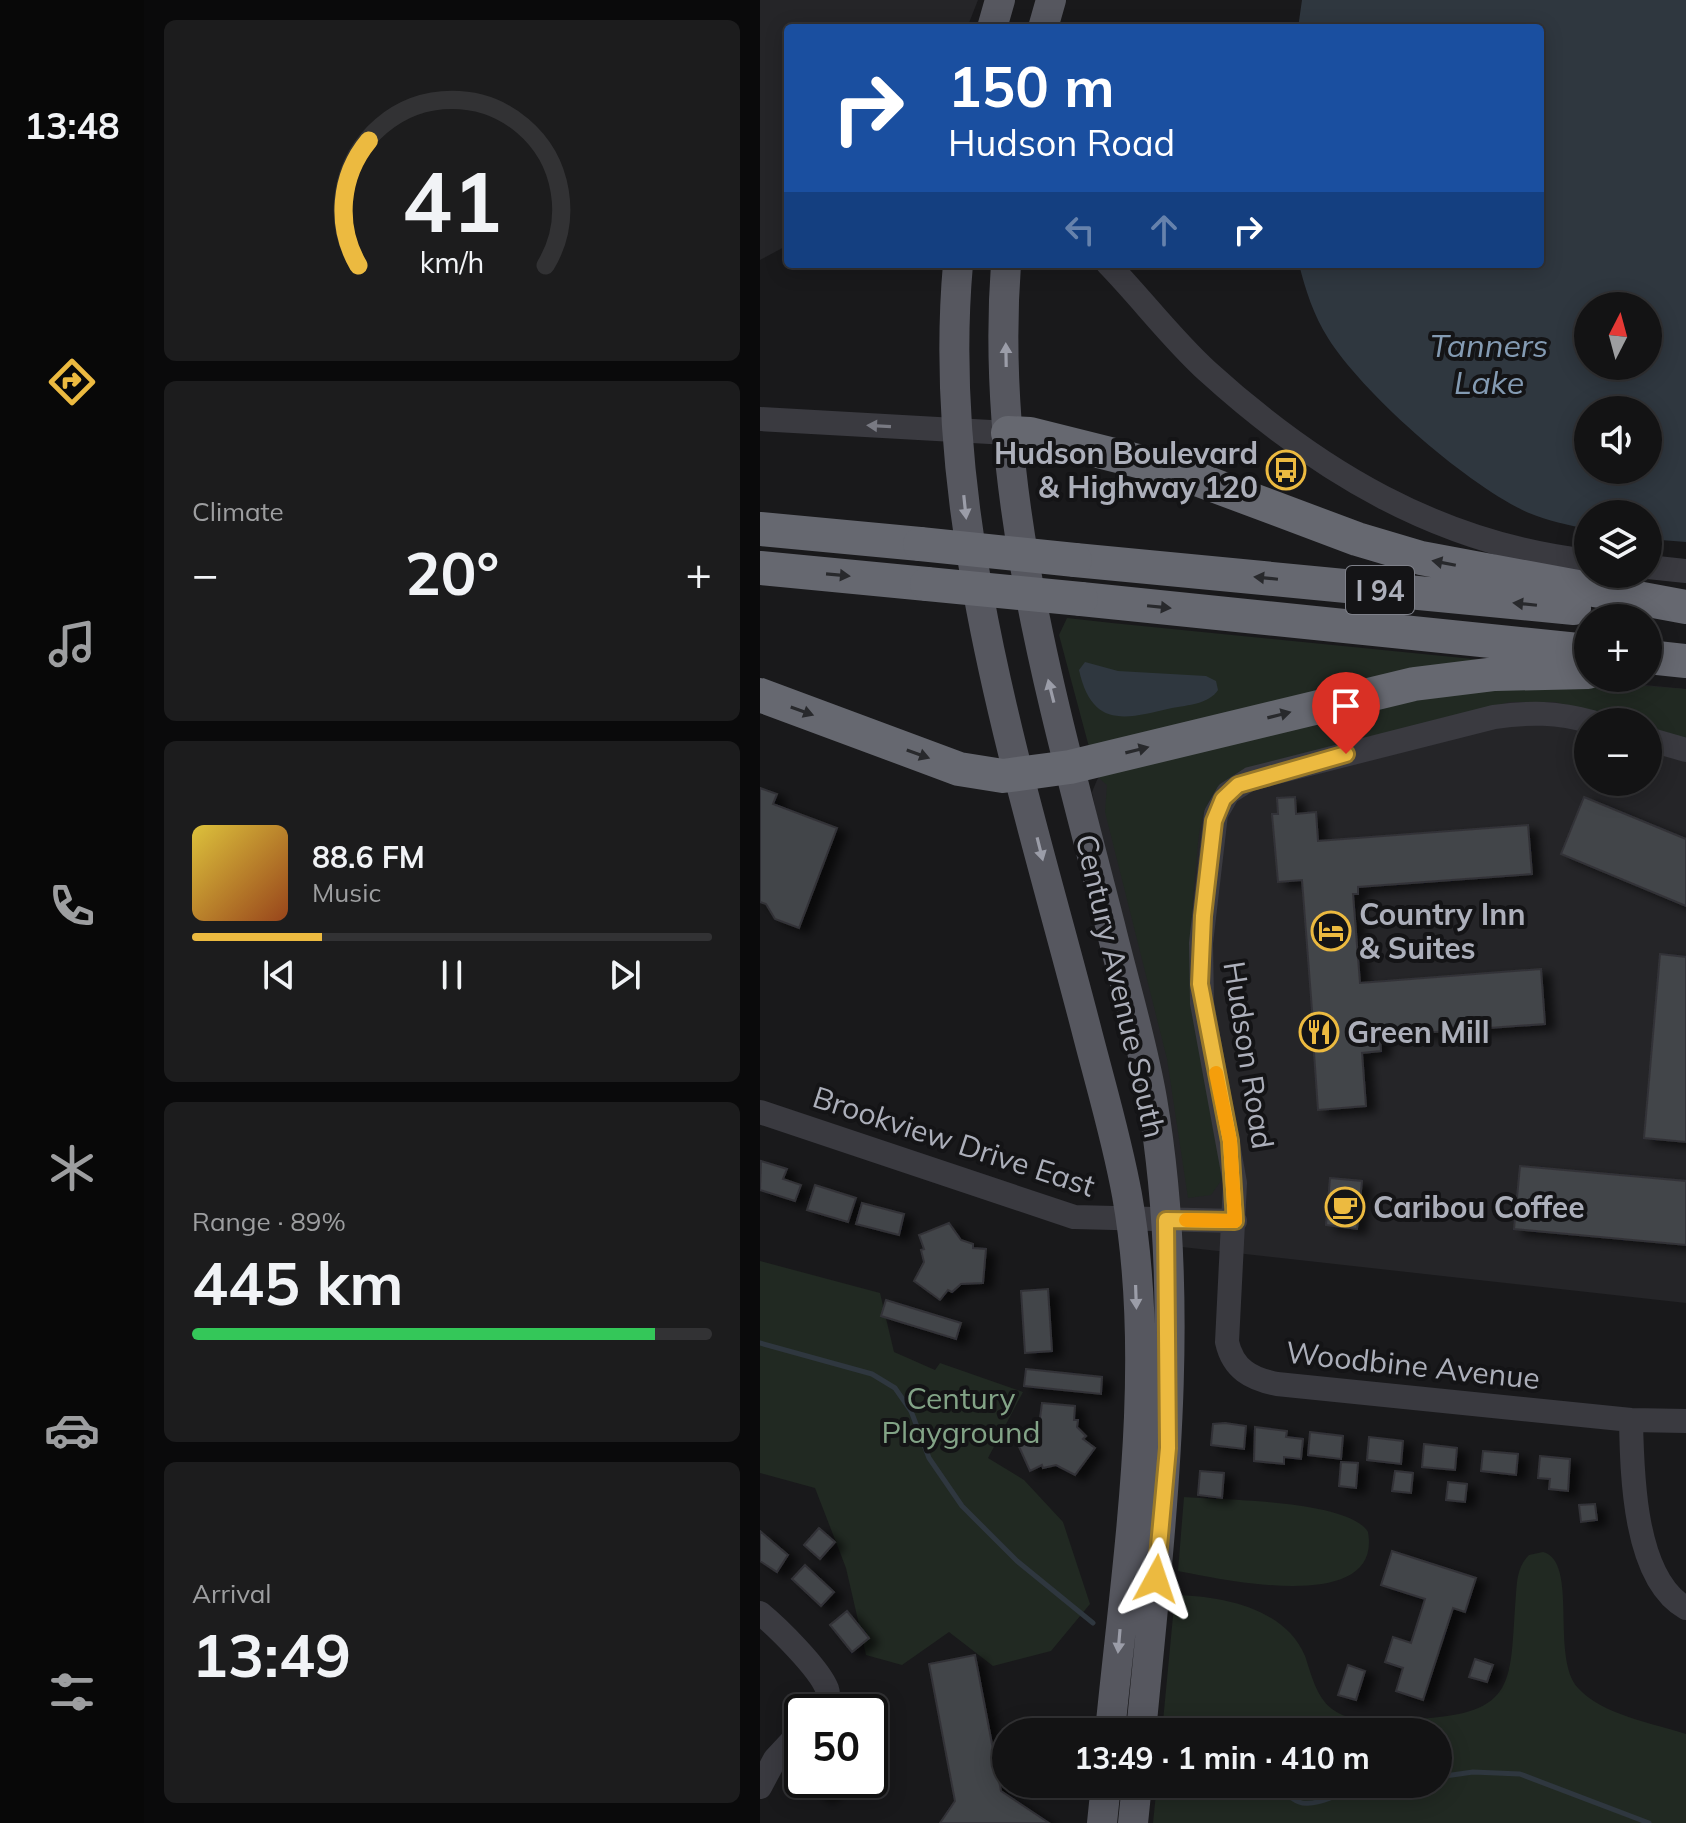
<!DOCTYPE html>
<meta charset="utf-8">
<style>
body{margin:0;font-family:Mulish,sans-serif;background:#1c1c1d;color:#f1f3f6;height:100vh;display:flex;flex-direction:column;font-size:30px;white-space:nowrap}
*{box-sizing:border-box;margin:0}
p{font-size:26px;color:#9d9ea0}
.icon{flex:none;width:44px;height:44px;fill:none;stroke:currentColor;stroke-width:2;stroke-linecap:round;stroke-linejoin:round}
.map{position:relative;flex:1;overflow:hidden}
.drawer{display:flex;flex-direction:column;gap:20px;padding:20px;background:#0a0a0b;width:616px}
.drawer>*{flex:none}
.guide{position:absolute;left:24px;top:24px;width:760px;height:244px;border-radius:8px;box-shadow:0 4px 20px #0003,0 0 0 2px #323234;background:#1a4fa0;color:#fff;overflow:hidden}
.needle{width:52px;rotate:6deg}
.controls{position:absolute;left:814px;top:292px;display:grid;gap:16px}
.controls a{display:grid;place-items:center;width:88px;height:88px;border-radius:50%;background:#131314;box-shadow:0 4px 20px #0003,0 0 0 2px #323234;font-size:40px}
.speed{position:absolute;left:24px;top:1694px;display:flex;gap:16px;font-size:40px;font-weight:700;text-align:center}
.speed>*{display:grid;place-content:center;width:104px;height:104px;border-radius:50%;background:#131314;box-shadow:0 4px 20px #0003,0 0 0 2px #323234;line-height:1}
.speed .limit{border:4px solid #111;border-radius:12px;background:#fff;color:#111}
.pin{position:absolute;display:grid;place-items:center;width:68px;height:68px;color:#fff;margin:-82px -34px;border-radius:50% 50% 50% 0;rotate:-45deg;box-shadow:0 0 8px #0007}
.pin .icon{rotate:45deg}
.me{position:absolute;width:88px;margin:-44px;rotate:5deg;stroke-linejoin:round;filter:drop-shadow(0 0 6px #0008)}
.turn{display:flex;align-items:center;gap:28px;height:168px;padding:0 32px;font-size:36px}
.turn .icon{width:104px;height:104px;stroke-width:2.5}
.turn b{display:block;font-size:56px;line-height:68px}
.lanes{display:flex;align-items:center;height:76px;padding:0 32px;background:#0003;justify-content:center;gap:40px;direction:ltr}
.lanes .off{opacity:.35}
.big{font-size:60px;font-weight:700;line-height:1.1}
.drawer .card{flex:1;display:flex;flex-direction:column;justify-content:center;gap:12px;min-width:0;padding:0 28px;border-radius:12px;background:#1c1c1d}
.drawer .dial{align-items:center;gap:0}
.dial svg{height:208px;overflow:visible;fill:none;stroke:#323234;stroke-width:7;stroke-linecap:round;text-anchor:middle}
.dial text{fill:#f1f3f6;stroke:none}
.song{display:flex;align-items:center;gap:24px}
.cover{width:96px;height:96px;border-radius:12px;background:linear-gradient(135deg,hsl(50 70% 55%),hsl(20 70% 35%))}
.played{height:8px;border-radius:4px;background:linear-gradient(90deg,#ecba40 25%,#323234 25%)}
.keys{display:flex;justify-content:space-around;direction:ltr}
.heat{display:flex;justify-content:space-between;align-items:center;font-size:44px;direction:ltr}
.charge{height:12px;border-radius:6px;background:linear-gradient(90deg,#34c759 89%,#323234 0)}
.trip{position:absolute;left:232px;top:1718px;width:460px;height:80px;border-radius:40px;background:#131314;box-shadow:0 4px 20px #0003,0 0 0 2px #323234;font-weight:700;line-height:80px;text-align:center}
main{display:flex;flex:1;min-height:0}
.tabs{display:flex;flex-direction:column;width:144px;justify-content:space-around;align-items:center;background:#080808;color:#9d9ea0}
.tabs .icon{width:56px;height:56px}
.tabs .on{color:#ecba40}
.tabs b{font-size:36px;color:#f1f3f6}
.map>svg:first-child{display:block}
.built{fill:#252528;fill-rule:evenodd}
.green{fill:#212922}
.water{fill:#2f373f;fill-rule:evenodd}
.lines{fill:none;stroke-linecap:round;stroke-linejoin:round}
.stream{stroke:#2f373f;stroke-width:5}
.building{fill:#434448;stroke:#333337;stroke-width:2;filter:url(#shadow)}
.minor{stroke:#3a3a40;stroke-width:24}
.major{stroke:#56575f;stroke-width:30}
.highway{stroke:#666870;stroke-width:34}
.highway-bridge{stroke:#666870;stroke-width:34}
.oneway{fill:#9b9da8}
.oneway2{fill:#797a83}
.oneway3{fill:#28292c}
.route-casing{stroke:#99792a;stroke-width:20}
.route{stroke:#ecba40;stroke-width:14}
.slow{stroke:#f59e0b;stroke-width:14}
.labels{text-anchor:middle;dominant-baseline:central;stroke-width:8;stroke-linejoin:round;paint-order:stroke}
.shield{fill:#141416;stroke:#7e8089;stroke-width:2}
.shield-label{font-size:28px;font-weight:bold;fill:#acafba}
.poi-label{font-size:30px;font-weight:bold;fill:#acafba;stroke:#141416;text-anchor:start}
.street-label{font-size:30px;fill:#acafba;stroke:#141416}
.park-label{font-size:30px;fill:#83a487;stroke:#141416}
.water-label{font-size:32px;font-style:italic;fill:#849bb3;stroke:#141416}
</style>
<main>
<nav class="tabs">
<b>13:48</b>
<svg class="icon on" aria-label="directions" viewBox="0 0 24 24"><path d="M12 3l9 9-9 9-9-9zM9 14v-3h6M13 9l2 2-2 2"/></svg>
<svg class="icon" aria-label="music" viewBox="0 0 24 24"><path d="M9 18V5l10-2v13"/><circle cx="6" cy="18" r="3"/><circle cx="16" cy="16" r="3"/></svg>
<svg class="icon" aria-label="phone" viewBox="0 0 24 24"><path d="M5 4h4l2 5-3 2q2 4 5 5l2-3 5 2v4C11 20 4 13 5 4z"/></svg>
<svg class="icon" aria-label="climate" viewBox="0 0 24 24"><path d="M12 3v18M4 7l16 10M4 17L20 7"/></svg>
<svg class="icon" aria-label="car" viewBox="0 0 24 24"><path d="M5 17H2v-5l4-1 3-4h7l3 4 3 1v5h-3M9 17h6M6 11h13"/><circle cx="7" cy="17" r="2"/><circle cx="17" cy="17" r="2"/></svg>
<svg class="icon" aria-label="filters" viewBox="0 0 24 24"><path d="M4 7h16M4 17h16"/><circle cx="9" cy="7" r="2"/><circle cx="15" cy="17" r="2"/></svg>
</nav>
<section class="drawer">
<div class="card dial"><svg viewBox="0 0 100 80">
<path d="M14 69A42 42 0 1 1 86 69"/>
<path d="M14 69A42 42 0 0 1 18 21" stroke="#ecba40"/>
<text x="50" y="56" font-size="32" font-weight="700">41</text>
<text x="50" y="72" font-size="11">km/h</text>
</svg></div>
<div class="card"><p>Climate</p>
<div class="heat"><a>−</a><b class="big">20°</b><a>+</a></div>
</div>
<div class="card">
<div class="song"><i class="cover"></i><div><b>88.6 FM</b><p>Music</p></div></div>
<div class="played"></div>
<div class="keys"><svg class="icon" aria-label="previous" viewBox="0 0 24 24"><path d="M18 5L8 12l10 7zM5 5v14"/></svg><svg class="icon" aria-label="pause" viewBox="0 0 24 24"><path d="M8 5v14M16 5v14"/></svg><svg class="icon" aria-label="next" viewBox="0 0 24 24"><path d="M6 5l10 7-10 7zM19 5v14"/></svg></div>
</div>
<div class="card"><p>Range · 89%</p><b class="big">445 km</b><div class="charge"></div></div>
<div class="card"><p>Arrival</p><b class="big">13:49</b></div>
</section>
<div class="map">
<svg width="926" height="1823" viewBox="0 0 926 1823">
<defs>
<filter id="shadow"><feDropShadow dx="9" dy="5" stdDeviation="4" flood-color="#0009"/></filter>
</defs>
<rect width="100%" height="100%" fill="#19191b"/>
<path class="built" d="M 0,0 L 218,0 L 207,28 L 28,28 L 28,245 L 0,260 Z
M 843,681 L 926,689 L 926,1303 L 422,1247 L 332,792 L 337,780 L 343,772 ZM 828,722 L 888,722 L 888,782 L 828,782 Z"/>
<path class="green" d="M 307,618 L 352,623 L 763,664 L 329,747 L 299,635 Z
M 793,679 L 926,689 L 926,738 L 888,727 L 888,722 L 870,722 L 795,702 L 750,702 L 484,769 C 470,777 457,786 449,801 C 438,821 438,846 436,867 C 422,982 442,1066 463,1178 L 451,1195 L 428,1198 L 407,1059 L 345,812 L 347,785 L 339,778 L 343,772 L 630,697 Z
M 0,1261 L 120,1293 L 134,1352 L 175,1370 L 180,1363 L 263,1392 L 228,1458 L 264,1480 L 303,1522 L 330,1604 L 291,1651 L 233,1666 L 189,1632 L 142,1665 L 106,1655 L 86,1568 L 55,1488 L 0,1473 Z
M 424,1497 C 462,1500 589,1500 608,1532 C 623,1616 460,1579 418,1571 Z
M 783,1552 C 819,1561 790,1657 818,1688 C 842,1715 893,1723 926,1734 L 926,1823 L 393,1823 L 397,1784 L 678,1784 L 678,1732 L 402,1732 L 415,1595 C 462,1596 525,1608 545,1656 C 551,1673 556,1697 572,1709 C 593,1725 630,1721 655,1719 C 760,1714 749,1682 756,1594 C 757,1580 758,1566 769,1555 Z"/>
<path class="water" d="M 542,0 L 926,0 L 926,542 L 888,539 L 888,514 L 828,514 L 828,529 C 808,525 788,521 769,513 C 708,486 603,394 568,338 C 554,316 545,289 539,264 L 780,264 L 780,28 L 538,28 ZM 828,306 L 888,306 L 888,366 L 828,366 ZM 828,410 L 888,410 L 888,470 L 828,470 Z
M 325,662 L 358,671 L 446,676 L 456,681 L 458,690 C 449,704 428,705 412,708 C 366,719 332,729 319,670 Z"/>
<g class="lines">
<path class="stream" d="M 0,1343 L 112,1374 L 135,1388 L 151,1411 L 169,1458 L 202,1506 L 257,1561 L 333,1623
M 678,1777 L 713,1772 L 760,1774 L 889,1823
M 512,1784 C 521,1789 529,1798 539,1802 C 557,1809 590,1787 612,1784"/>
</g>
<path class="building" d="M 0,788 L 17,794 L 13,804 L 77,828 L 39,928 L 15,919 L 6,904 L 0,902 Z
M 535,797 L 536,814 L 556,812 L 558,841 L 768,825 L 772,874 L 598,887 L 598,894 L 593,894 L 600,983 L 781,969 L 785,1024 L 620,1036 L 621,1051 L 602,1053 L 606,1106 L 558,1110 L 553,1038 L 543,1039 L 542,1024 L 553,1023 L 542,880 L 518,882 L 512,814 L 518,814 L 517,798 Z
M 824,797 L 926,839 L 926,906 L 801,854 Z
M 900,954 L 926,957 L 926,1142 L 884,1138 Z
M 1,1161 L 27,1169 L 23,1179 L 41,1185 L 35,1201 L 0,1190 Z
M 760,1166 L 926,1181 L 926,1245 L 754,1229 Z
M 570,1178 L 602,1181 L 597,1229 L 566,1225 Z
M 55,1185 L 96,1198 L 88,1222 L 47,1210 Z
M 102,1203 L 144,1214 L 139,1235 L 96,1224 Z
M 189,1223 L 201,1240 L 213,1244 L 213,1248 L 226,1249 L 223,1283 L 201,1284 L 192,1292 L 188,1290 L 180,1300 L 154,1281 L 164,1262 L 161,1250 L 164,1249 L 159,1235 Z
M 288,1289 L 292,1351 L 265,1353 L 261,1291 Z
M 126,1300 L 201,1323 L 196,1339 L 121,1316 Z
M 266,1369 L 342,1377 L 341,1394 L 264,1386 Z
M 282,1403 L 315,1406 L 314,1420 L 318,1420 L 317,1427 L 326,1436 L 323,1439 L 335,1448 L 315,1475 L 296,1465 L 283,1468 L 282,1465 L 270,1471 L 256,1440 L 268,1435 L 266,1431 L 280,1418 Z
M 465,1423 L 486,1426 L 484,1449 L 451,1445 L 453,1424 Z
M 495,1427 L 527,1431 L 526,1437 L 543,1439 L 541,1459 L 524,1457 L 524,1464 L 494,1461 Z
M 550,1432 L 583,1436 L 581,1459 L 548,1455 Z
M 609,1437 L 643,1441 L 641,1464 L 607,1460 Z
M 664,1444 L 697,1448 L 695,1470 L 662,1467 Z
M 723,1451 L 758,1454 L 756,1475 L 721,1471 Z
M 780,1456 L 810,1459 L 808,1491 L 789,1489 L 790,1479 L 778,1478 Z
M 581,1462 L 598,1463 L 596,1488 L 579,1486 Z
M 440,1471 L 464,1473 L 462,1498 L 438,1495 Z
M 635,1471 L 653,1473 L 651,1493 L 632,1491 Z
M 688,1482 L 707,1484 L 705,1502 L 686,1500 Z
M 835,1504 L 837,1520 L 821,1522 L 819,1505 Z
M 59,1528 L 75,1542 L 60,1559 L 44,1545 Z
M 0,1531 L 28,1555 L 17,1572 L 0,1561 Z
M 632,1551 L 716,1578 L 705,1612 L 693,1608 L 663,1700 L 636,1691 L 643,1668 L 625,1662 L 633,1637 L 651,1643 L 665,1599 L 621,1585 Z
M 45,1565 L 74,1592 L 61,1606 L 32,1579 Z
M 87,1611 L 109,1638 L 92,1652 L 70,1625 Z
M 215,1655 L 241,1791 L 289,1823 L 180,1823 L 195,1801 L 169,1664 Z
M 715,1659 L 733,1665 L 727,1682 L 709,1677 Z
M 588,1665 L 605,1671 L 596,1700 L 578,1695 Z
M 50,1780 L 81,1780 L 64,1798 L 47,1783 Z"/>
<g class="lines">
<path class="minor" d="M 348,264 C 382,299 411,338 447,371 C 557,471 679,544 828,561
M 0,419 L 248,433
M 888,567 L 926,571
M 832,722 C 797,712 770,712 734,717 L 490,779 L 468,793 L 456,814 L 441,943 L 442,1003 L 475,1183 L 467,1342 C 473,1369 491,1379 517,1384 L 871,1420 L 926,1421
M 888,739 L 926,750
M 0,1112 L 314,1217 L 475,1221
M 871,1420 C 872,1475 874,1579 926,1608
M 0,1613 C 17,1627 59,1668 67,1689 C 70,1698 66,1705 61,1712
M 0,1787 L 15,1759 L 42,1730"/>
<path class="major" d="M 232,28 L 240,0
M 283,28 L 291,0
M 198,264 C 175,522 262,781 326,1028 C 340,1083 357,1139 367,1195 C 398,1368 367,1558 350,1732
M 246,264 C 229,490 295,709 350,925 C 364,983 382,1041 392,1099 C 428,1309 401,1522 381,1732
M 342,1823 L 346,1784
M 373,1823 L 377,1784"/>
<path class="highway" d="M 248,433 L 270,434 L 410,469 L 597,539 L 661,558 L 926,607
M 0,529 L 160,544
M 315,560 L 814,608
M 0,568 L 167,584
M 321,599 L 828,651
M 888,657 L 926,661
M 0,695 L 199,769 L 243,776 L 310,767 L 654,684 L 735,674 L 828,672"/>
<path class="highway-bridge" d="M 160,544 L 315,560
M 167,584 L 321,599"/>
</g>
<defs><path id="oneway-solid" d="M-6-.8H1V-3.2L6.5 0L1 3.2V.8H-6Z" transform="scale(2)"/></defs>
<g class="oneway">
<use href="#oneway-solid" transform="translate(246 355) rotate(-91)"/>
<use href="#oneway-solid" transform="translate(205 507) rotate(84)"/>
<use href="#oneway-solid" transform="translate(291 691) rotate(-104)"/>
<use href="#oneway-solid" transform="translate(280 849) rotate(76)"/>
<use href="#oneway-solid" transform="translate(376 1297) rotate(88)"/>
<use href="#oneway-solid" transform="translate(359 1641) rotate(95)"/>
</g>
<use class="oneway2" href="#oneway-solid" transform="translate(119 426) rotate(-177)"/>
<g class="oneway3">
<use href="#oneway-solid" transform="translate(684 563) rotate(-169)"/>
<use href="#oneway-solid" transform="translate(78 575) rotate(5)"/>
<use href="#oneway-solid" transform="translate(506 578) rotate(-174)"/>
<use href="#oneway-solid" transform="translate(765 604) rotate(-174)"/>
<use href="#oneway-solid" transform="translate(399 607) rotate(6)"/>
<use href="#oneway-solid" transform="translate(42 711) rotate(20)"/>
<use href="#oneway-solid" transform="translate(519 715) rotate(-14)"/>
<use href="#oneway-solid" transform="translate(377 750) rotate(-14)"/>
<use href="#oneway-solid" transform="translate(158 754) rotate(20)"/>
</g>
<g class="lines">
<defs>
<path id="route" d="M 396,1579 L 408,1448 L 406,1220 L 475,1221 L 470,1141 L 440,984 L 443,916 L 454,821 L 463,799 L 478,785 L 586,754"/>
</defs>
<use href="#route" class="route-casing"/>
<use href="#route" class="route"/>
<path class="slow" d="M 426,1220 L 475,1221 L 470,1141 L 456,1073"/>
</g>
<defs>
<symbol id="bus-ring" viewBox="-11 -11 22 22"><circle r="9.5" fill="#141416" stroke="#ecba40" stroke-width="1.5"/><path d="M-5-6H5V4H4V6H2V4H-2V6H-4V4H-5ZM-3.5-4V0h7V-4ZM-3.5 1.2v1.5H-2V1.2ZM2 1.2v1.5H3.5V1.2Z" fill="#ecba40"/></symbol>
<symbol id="hotel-ring" viewBox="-11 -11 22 22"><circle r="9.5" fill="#141416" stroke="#ecba40" stroke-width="1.5"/><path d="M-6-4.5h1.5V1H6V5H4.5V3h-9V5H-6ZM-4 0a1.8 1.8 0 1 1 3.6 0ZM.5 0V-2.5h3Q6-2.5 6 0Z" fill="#ecba40"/></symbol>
<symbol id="restaurant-ring" viewBox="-11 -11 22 22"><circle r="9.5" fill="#141416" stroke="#ecba40" stroke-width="1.5"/><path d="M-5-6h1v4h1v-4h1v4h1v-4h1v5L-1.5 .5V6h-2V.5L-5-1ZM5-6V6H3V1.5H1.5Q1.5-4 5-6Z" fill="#ecba40"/></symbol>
<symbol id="cafe-ring" viewBox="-11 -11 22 22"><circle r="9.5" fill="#141416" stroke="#ecba40" stroke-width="1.5"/><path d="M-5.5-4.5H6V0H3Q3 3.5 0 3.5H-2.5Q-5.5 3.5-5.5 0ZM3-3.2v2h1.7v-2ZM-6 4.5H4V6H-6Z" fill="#ecba40"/></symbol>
</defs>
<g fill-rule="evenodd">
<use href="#bus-ring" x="504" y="448" width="44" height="44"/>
<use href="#hotel-ring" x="549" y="909" width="44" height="44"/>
<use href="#restaurant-ring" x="537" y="1010" width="44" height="44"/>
<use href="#cafe-ring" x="563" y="1185" width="44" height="44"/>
</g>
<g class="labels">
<rect class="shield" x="586" y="566" width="68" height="48" rx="6"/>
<g class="shield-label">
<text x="620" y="590">I 94</text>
</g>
<g class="poi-label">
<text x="498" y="453" text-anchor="end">Hudson Boulevard<tspan x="498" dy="34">&amp; Highway 120</tspan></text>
<text x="599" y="914">Country Inn<tspan x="599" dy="34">&amp; Suites</tspan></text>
<text x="587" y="1032">Green Mill</text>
<text x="613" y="1207">Caribou Coffee</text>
</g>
<g class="street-label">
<text transform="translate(361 986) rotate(77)">Century Avenue South</text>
<text transform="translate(489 1055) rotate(81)">Hudson Road</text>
<text transform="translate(194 1141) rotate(18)">Brookview Drive East</text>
<text transform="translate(653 1365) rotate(6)">Woodbine Avenue</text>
</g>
<g class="park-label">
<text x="201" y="1398">Century<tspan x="201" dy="34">Playground</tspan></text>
</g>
<g class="water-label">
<text x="729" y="345">Tanners<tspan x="729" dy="37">Lake</tspan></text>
</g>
</g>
</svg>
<div class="controls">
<a><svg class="needle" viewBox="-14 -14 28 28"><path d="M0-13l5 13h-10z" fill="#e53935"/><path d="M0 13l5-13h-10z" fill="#9d9ea0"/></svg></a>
<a><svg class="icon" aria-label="sound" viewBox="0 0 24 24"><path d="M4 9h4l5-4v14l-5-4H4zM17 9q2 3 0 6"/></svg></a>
<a><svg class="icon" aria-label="layers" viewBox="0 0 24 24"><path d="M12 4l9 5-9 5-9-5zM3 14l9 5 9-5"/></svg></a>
<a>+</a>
<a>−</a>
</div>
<div class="speed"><div class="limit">50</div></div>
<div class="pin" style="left:586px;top:754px;background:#d93025"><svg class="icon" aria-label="arrive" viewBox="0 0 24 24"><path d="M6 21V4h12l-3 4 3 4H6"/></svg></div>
<svg class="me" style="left:396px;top:1579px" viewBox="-20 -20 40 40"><path d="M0-17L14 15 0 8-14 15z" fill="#ecba40" stroke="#fff" stroke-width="4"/></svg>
<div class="trip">13:49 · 1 min · 410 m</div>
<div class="guide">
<div class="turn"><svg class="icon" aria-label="right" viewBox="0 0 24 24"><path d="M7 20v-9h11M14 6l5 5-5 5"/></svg><div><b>150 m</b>Hudson Road</div></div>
<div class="lanes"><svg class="icon off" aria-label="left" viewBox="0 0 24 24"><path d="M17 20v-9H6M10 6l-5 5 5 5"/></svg><svg class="icon off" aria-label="ahead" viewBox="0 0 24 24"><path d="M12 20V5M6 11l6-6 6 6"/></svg><svg class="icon" aria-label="right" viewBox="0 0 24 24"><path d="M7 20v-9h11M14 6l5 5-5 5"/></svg></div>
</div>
</div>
</main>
